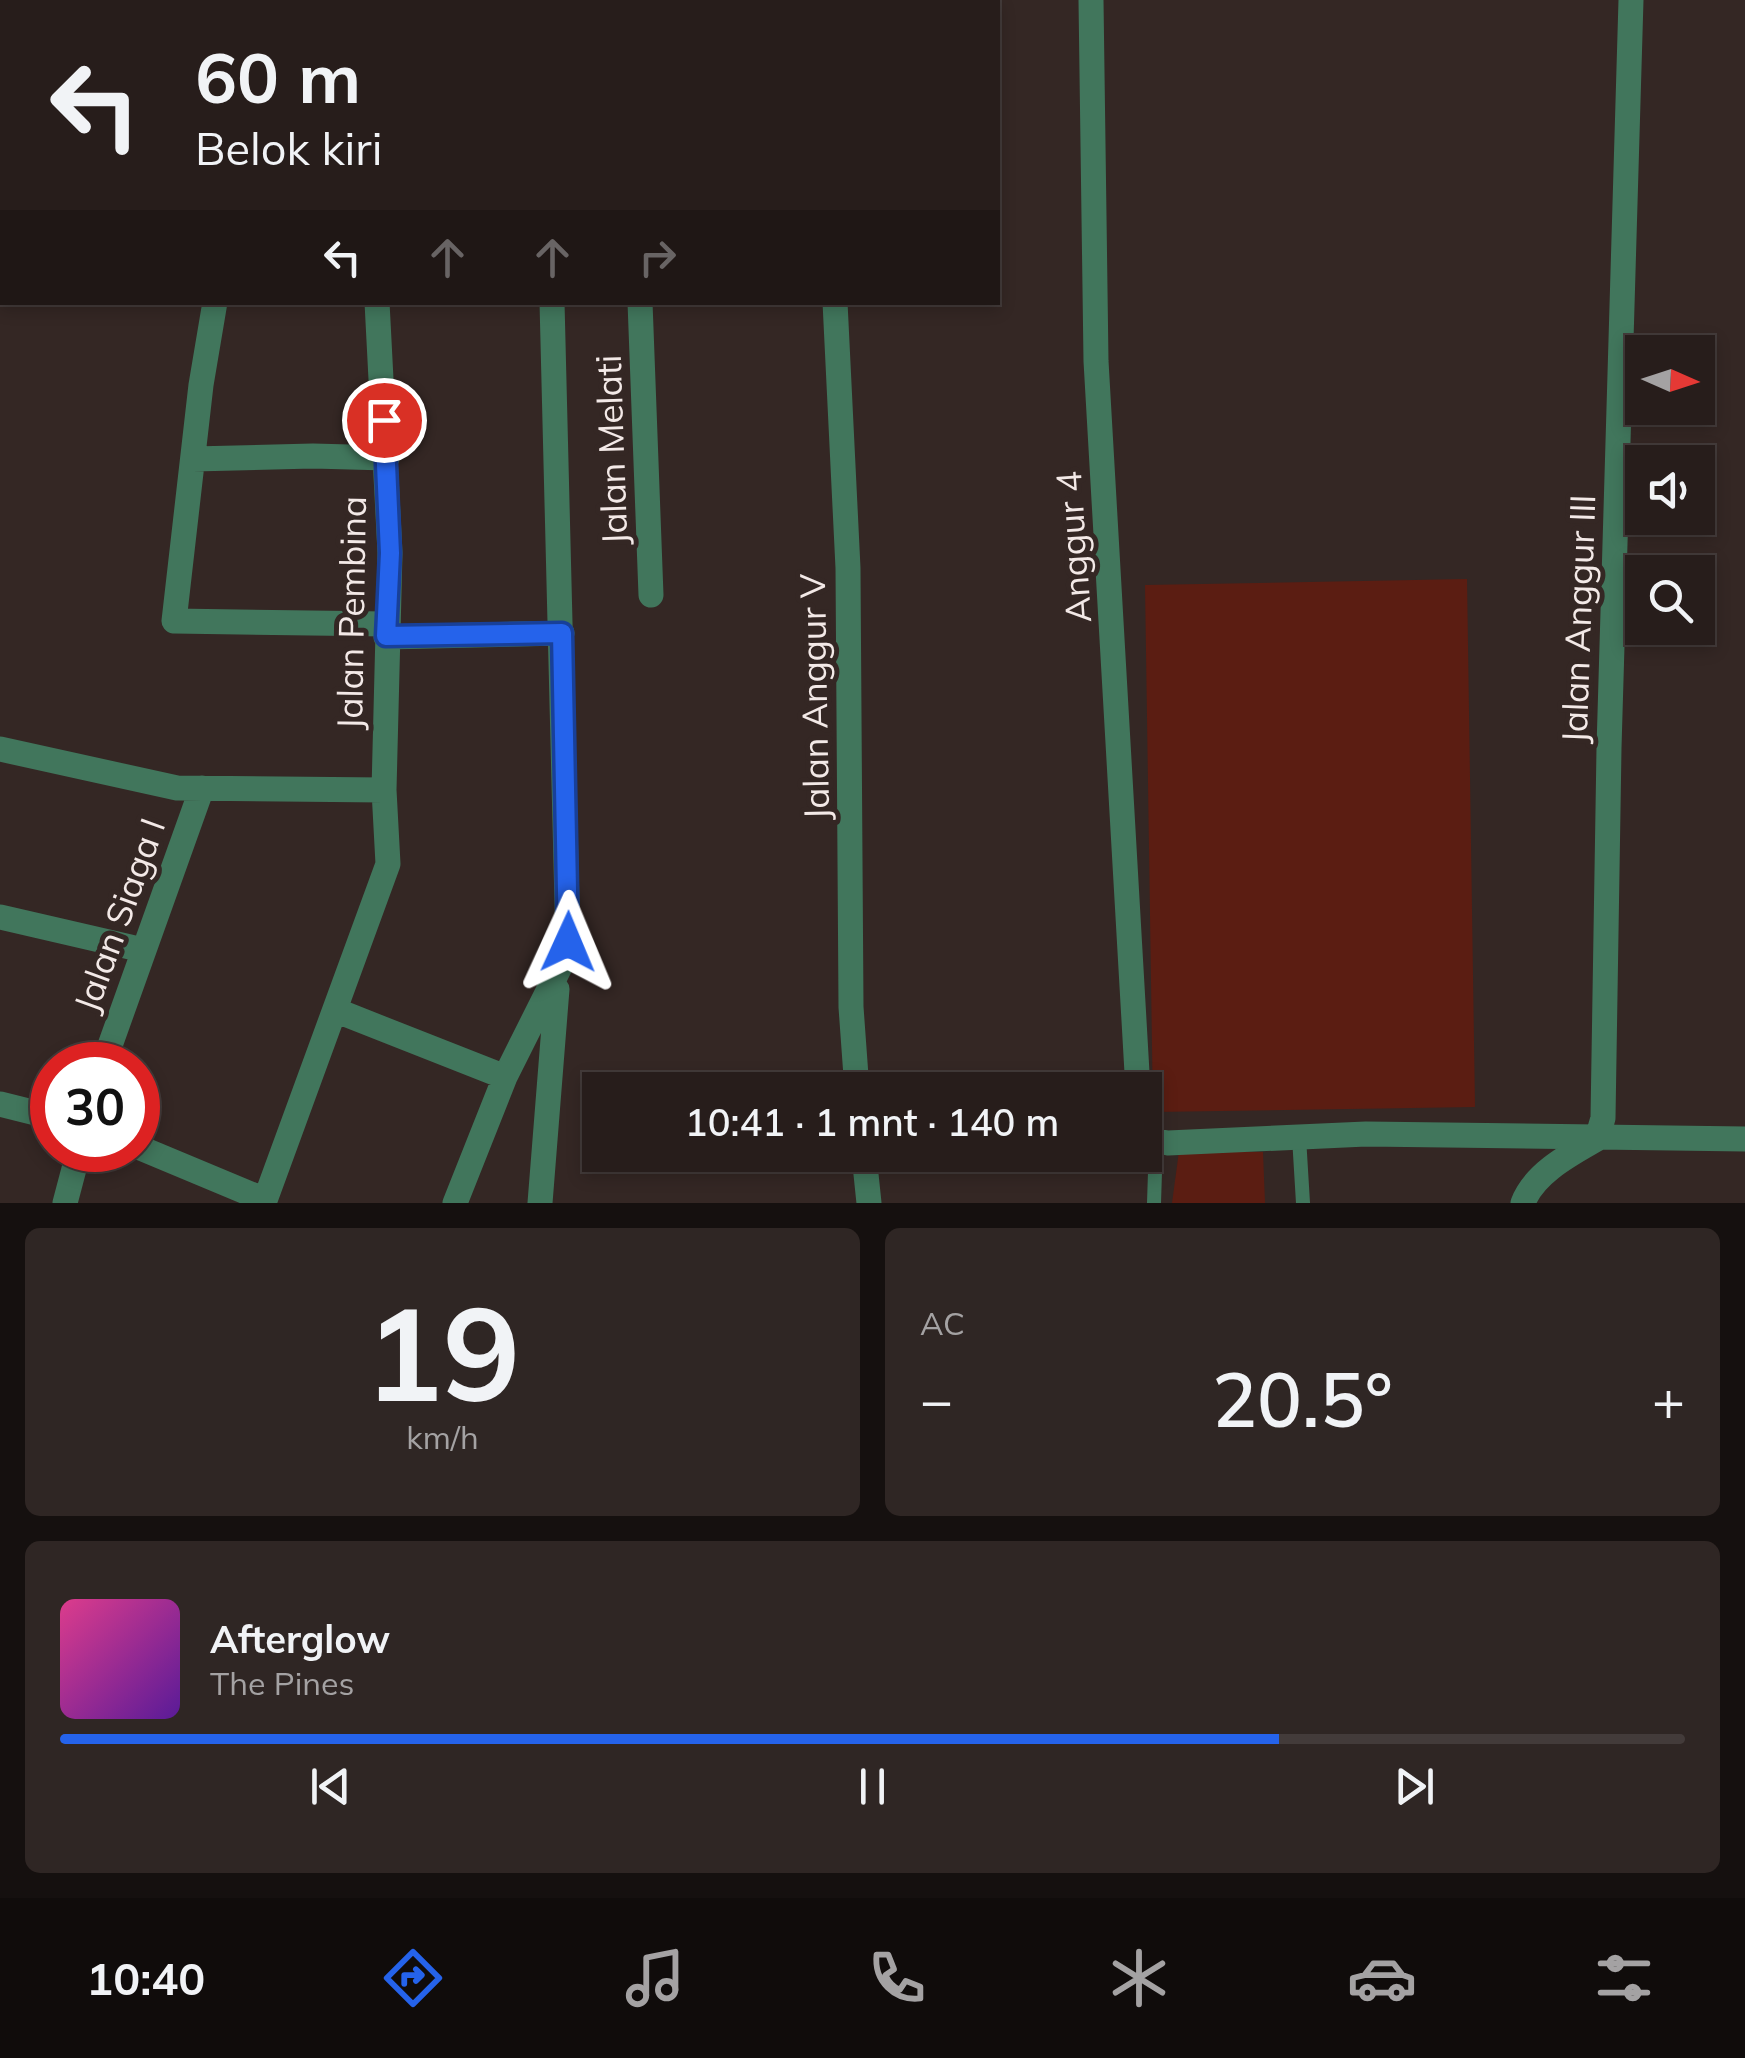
<!DOCTYPE html>
<html lang="id">
<meta charset="utf-8">
<style>
body{margin:0;font-family:Mulish,sans-serif;background:#2f2624;color:#f1f3f6;height:100vh;display:flex;flex-direction:column;font-size:38px;white-space:nowrap}
*{box-sizing:border-box;margin:0}
p{font-size:32px;color:#a4a2a3}
.icon{flex:none;width:55px;height:55px;fill:none;stroke:currentColor;stroke-width:2;stroke-linecap:round;stroke-linejoin:round}
.map{position:relative;height:1203px;overflow:hidden}
.details{display:flex;flex-direction:column;gap:25px;padding:25px;background:#15100f;flex:1}
.details>*{flex:none}
.hud{position:absolute;left:0px;top:0px;width:1000px;height:305px;box-shadow:0 5px 15px #0003,0 0 0 2px #433b3a;background:#271d1b;color:#f1f3f6;overflow:hidden}
.needle{width:65px;rotate:93deg}
.controls{position:absolute;left:1625px;top:335px;display:grid;gap:20px}
.controls a{display:grid;place-items:center;width:90px;height:90px;border-radius:0px;background:#271d1b;box-shadow:0 5px 15px #0003,0 0 0 2px #433b3a;font-size:50px}
.speed{position:absolute;left:30px;top:1042px;display:flex;gap:20px;font-size:50px;font-weight:700;text-align:center}
.speed>*{display:grid;place-content:center;width:130px;height:130px;border-radius:50%;background:#271d1b;box-shadow:0 5px 15px #0003,0 0 0 2px #433b3a;line-height:1}
.speed .limit{border:15px solid #d22;background:#fff;color:#111}
.pin{position:absolute;display:grid;place-items:center;width:85px;height:85px;color:#fff;margin:-42px;border:5px solid #fff;border-radius:50%;box-shadow:0 2px 10px #0007}
.me{position:absolute;width:110px;margin:-55px;rotate:1deg;stroke-linejoin:round;filter:drop-shadow(0 0 8px #0008)}
.turn{display:flex;align-items:center;gap:35px;height:210px;padding:0 30px;font-size:45px}
.turn .icon{width:130px;height:130px;stroke-width:2.5}
.turn b{display:block;font-size:70px;line-height:85px}
.lanes{display:flex;align-items:center;height:95px;padding:0 30px;background:#0003;justify-content:center;gap:50px;direction:ltr}
.lanes .off{opacity:.35}
.big{font-size:75px;font-weight:600;line-height:1.1}
.details .widget{flex:1;display:flex;flex-direction:column;justify-content:center;gap:15px;min-width:0;padding:0 35px;border-radius:15px;background:#2f2624}
.details .dial{align-items:center;gap:0}
.dial b{font-size:130px;line-height:1}
.song{display:flex;align-items:center;gap:30px}
.cover{width:120px;height:120px;border-radius:15px;background:linear-gradient(135deg,hsl(330 70% 55%),hsl(270 70% 35%))}
.played{height:10px;border-radius:5px;background:linear-gradient(90deg,#2563eb 75%,#433b3a 75%)}
.keys{display:flex;justify-content:space-around;direction:ltr}
.heat{display:flex;justify-content:space-between;align-items:center;font-size:55px;direction:ltr}
.details .tiles{flex:1;display:grid;gap:25px;grid-template-columns:1fr 1fr}
.widget:last-child{grid-column:span 2}
.trip{position:absolute;left:582px;top:1072px;width:580px;height:100px;border-radius:0px;background:#271d1b;box-shadow:0 5px 15px #0003,0 0 0 2px #433b3a;font-weight:600;line-height:100px;text-align:center}
.tab-bar{display:flex;height:160px;justify-content:space-around;align-items:center;background:#100c0b;color:#a4a2a3}
.tab-bar .icon{width:70px;height:70px}
.tab-bar .selected{color:#2563eb}
.tab-bar b{font-size:45px;color:#f1f3f6}
.map>svg:first-child{display:block}
.green{fill:#5b1d12}
.lines{fill:none;stroke-linecap:round;stroke-linejoin:round}
.lane{stroke:#41765c;stroke-width:14}
.street{stroke:#41765c;stroke-width:25}
.route-casing{stroke:#184099;stroke-width:25}
.route{stroke:#2563eb;stroke-width:18}
.labels{text-anchor:middle;dominant-baseline:central;stroke-width:10;stroke-linejoin:round;paint-order:stroke}
.street-label{font-size:35px;fill:#f3e9e7;stroke:#342724}
</style>
<div class="map">
<svg width="1745" height="1203" viewBox="0 0 1745 1203">
<rect width="100%" height="100%" fill="#342724"/>
<path class="green" d="M 1467,579 L 1475,1107 L 1153,1112 L 1145,585 Z
M 1179,1151 L 1263,1152 L 1265,1203 L 1172,1203 Z"/>
<g class="lines">
<path class="lane" d="M 909,0 L 909,2
M 1299,1137 L 1303,1203
M 1154,1203 L 1156,1141"/>
<path class="street" d="M 826,0 L 826,2
M 1091,0 L 1096,361 L 1138,1090
M 267,2 L 268,0
M 365,2 L 365,0
M 638,2 L 638,0
M 215,302 L 201,385 L 174,621 L 387,624
M 640,302 L 651,595
M 835,302 L 848,568 L 851,1007 L 857,1090
M 193,459 L 313,456 L 387,458
M 386,637 L 562,633
M 0,749 L 177,788 L 384,790
M 0,917 L 143,950
M 335,1010 L 505,1077
M 103,1065 L 202,788
M 0,1104 L 52,1117
M 1145,1133 L 1156,1141 L 1168,1143 L 1366,1134 L 1745,1139
M 138,1147 L 265,1200
M 864,1155 L 869,1203
M 65,1203 L 79,1150
M 264,1203 L 388,864 L 384,790 L 390,553 L 377,302
M 455,1203 L 505,1077 L 565,957 L 568,943 L 552,302
M 540,1203 L 557,989
M 1523,1203 C 1534,1173 1571,1154 1597,1139 L 1603,1118 L 1609,748 L 1631,0"/>
</g>
<g class="lines">
<defs>
<path id="route" d="M 384,420 L 390,553 L 386,636 L 562,633 L 568,942"/>
</defs>
<use href="#route" class="route-casing"/>
<use href="#route" class="route"/>
</g>
<g class="labels">
<g class="street-label">
<text transform="translate(611 450) rotate(-92)">Jalan Melati</text>
<text transform="translate(1073 547) rotate(-94)">Anggur 4</text>
<text transform="translate(351 613) rotate(-89)">Jalan Pembina</text>
<text transform="translate(1578 619) rotate(-88)">Jalan Anggur III</text>
<text transform="translate(814 697) rotate(-91)">Jalan Anggur V</text>
<text transform="translate(119 915) rotate(-70)">Jalan Siaga I</text>
</g>
</g>
</svg>
<div class="controls">
<a><svg class="needle" viewBox="-14 -14 28 28"><path d="M0-13l5 13h-10z" fill="#e53935"/><path d="M0 13l5-13h-10z" fill="#a4a2a3"/></svg></a>
<a><svg class="icon" aria-label="sound" viewBox="0 0 24 24"><path d="M4 9h4l5-4v14l-5-4H4zM17 9q2 3 0 6"/></svg></a>
<a><svg class="icon" aria-label="search" viewBox="0 0 24 24"><circle cx="10" cy="10" r="6"/><path d="M15 15l6 6"/></svg></a>
</div>
<div class="speed"><div class="limit">30</div></div>
<div class="pin" style="left:384px;top:420px;background:#d93025"><svg class="icon" aria-label="arrive" viewBox="0 0 24 24"><path d="M6 21V4h12l-3 4 3 4H6"/></svg></div>
<svg class="me" style="left:568px;top:942px" viewBox="-20 -20 40 40"><path d="M0-17L14 15 0 8-14 15z" fill="#2563eb" stroke="#fff" stroke-width="4"/></svg>
<div class="trip">10:41 · 1 mnt · 140 m</div>
<div class="hud">
<div class="turn"><svg class="icon" aria-label="left" viewBox="0 0 24 24"><path d="M17 20v-9H6M10 6l-5 5 5 5"/></svg><div><b>60 m</b>Belok kiri</div></div>
<div class="lanes"><svg class="icon" aria-label="left" viewBox="0 0 24 24"><path d="M17 20v-9H6M10 6l-5 5 5 5"/></svg><svg class="icon off" aria-label="ahead" viewBox="0 0 24 24"><path d="M12 20V5M6 11l6-6 6 6"/></svg><svg class="icon off" aria-label="ahead" viewBox="0 0 24 24"><path d="M12 20V5M6 11l6-6 6 6"/></svg><svg class="icon off" aria-label="right" viewBox="0 0 24 24"><path d="M7 20v-9h11M14 6l5 5-5 5"/></svg></div>
</div>
</div>
<section class="details">
<div class="tiles">
<div class="widget dial"><b>19</b><p>km/h</p></div>
<div class="widget"><p>AC</p>
<div class="heat"><a>−</a><b class="big">20.5°</b><a>+</a></div>
</div>
<div class="widget">
<div class="song"><i class="cover"></i><div><b>Afterglow</b><p>The Pines</p></div></div>
<div class="played"></div>
<div class="keys"><svg class="icon" aria-label="previous" viewBox="0 0 24 24"><path d="M18 5L8 12l10 7zM5 5v14"/></svg><svg class="icon" aria-label="pause" viewBox="0 0 24 24"><path d="M8 5v14M16 5v14"/></svg><svg class="icon" aria-label="next" viewBox="0 0 24 24"><path d="M6 5l10 7-10 7zM19 5v14"/></svg></div>
</div>
</div>
</section>
<nav class="tab-bar">
<b>10:40</b>
<svg class="icon selected" aria-label="directions" viewBox="0 0 24 24"><path d="M12 3l9 9-9 9-9-9zM9 14v-3h6M13 9l2 2-2 2"/></svg>
<svg class="icon" aria-label="music" viewBox="0 0 24 24"><path d="M9 18V5l10-2v13"/><circle cx="6" cy="18" r="3"/><circle cx="16" cy="16" r="3"/></svg>
<svg class="icon" aria-label="phone" viewBox="0 0 24 24"><path d="M5 4h4l2 5-3 2q2 4 5 5l2-3 5 2v4C11 20 4 13 5 4z"/></svg>
<svg class="icon" aria-label="climate" viewBox="0 0 24 24"><path d="M12 3v18M4 7l16 10M4 17L20 7"/></svg>
<svg class="icon" aria-label="car" viewBox="0 0 24 24"><path d="M5 17H2v-5l4-1 3-4h7l3 4 3 1v5h-3M9 17h6M6 11h13"/><circle cx="7" cy="17" r="2"/><circle cx="17" cy="17" r="2"/></svg>
<svg class="icon" aria-label="filters" viewBox="0 0 24 24"><path d="M4 7h16M4 17h16"/><circle cx="9" cy="7" r="2"/><circle cx="15" cy="17" r="2"/></svg>
</nav>
